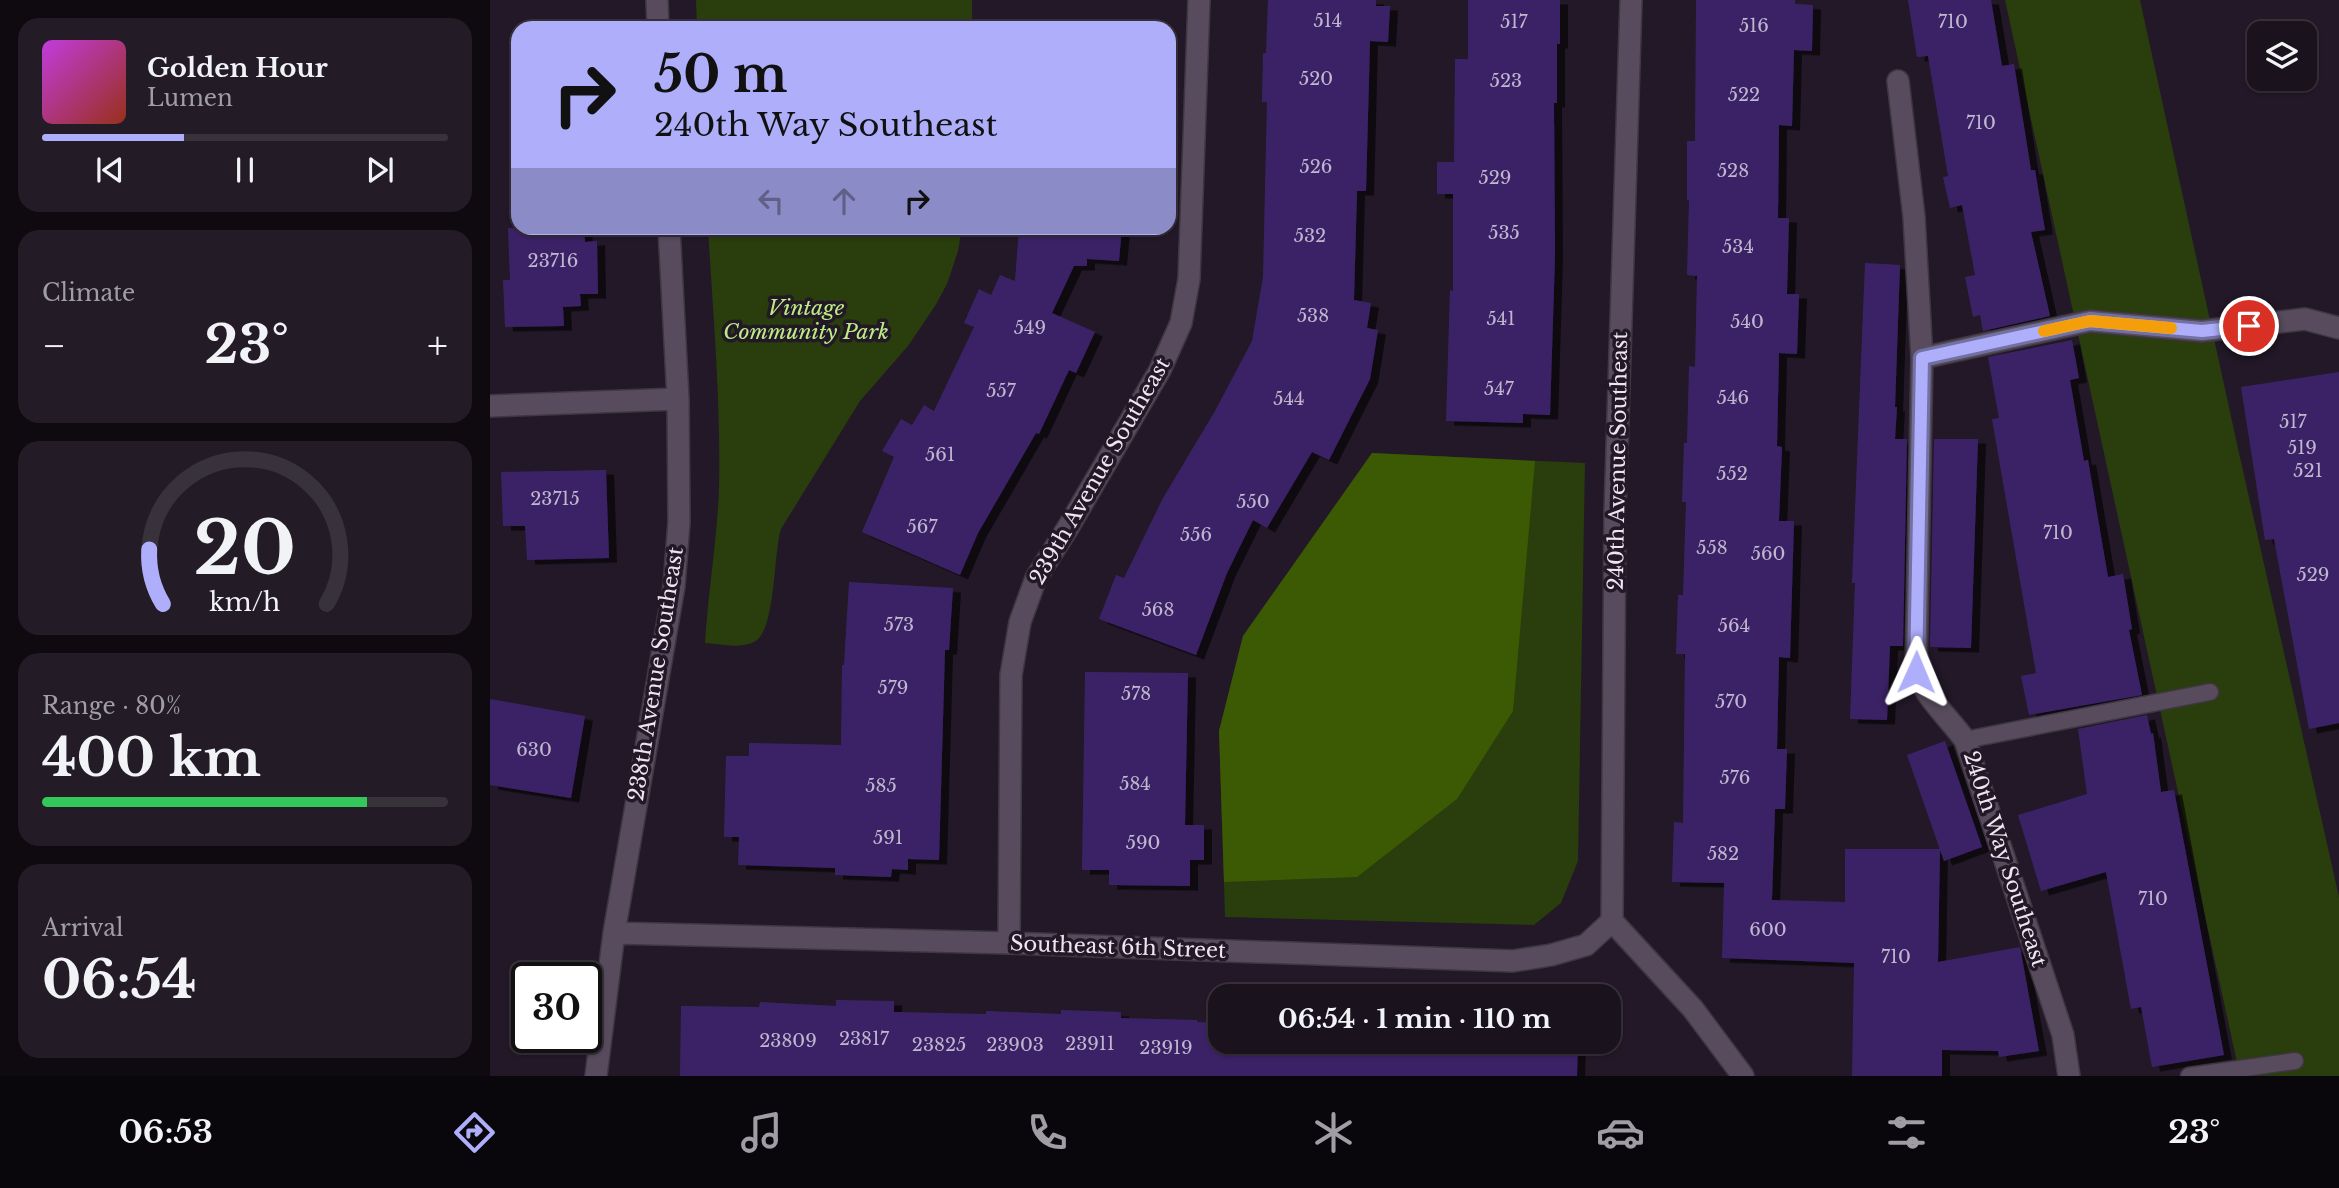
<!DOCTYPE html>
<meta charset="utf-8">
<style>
body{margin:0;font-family:"Libre Baskerville",serif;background:#231b26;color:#f1f3f6;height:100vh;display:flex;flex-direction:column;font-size:26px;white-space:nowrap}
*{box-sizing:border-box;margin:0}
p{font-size:23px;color:#9f9ea4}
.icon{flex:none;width:38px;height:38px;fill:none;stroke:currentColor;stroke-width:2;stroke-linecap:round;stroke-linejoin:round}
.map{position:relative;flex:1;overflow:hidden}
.sheet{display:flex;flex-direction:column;gap:18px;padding:18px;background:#0e0a10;width:490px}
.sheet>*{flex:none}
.banner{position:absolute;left:21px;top:21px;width:665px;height:214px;border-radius:21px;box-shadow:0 2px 5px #0004,0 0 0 2px #38323b;background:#aeaefb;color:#111;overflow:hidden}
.fabs{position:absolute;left:1757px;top:21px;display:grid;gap:14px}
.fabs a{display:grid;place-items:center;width:70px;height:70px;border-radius:14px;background:#1a121d;box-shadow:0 2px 5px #0004,0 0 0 2px #38323b;font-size:35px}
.speed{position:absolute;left:21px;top:962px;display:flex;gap:14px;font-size:35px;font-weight:700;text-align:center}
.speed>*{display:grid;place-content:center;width:91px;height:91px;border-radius:50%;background:#1a121d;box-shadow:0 2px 5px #0004,0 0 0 2px #38323b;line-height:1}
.speed .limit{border:4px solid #111;border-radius:10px;background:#fff;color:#111}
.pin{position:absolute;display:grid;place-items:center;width:60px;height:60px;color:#fff;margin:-30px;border:4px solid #fff;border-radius:50%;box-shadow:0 2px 7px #0007}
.me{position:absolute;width:77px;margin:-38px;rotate:1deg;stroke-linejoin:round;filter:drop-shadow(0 0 5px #0008)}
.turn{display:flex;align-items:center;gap:24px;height:147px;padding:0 28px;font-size:32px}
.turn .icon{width:91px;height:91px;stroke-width:2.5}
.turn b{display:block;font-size:49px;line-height:60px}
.lanes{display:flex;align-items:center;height:66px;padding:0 28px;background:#0003;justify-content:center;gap:35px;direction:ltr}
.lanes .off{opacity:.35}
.big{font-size:52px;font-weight:700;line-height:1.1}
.sheet .card{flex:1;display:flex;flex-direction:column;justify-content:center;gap:10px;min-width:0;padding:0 24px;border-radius:21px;background:#231b26}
.sheet .dial{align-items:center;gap:0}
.dial svg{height:182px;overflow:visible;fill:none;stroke:#38323b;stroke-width:7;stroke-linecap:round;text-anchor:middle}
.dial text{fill:#f1f3f6;stroke:none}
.song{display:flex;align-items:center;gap:21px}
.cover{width:84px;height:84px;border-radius:10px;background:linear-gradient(135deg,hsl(290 70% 55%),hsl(10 70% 35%))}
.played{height:7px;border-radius:4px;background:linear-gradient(90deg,#aeaefb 35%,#38323b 35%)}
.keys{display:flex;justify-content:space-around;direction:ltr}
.heat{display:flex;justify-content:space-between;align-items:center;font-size:38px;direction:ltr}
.charge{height:10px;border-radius:5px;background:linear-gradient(90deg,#34c759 80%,#38323b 0)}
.trip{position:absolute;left:718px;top:984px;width:413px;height:70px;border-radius:21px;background:#1a121d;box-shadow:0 2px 5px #0004,0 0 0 2px #38323b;font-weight:700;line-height:70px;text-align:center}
.menu{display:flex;height:112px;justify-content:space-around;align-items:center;background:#0a070c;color:#9f9ea4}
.menu .icon{width:49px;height:49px}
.menu .current{color:#aeaefb}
.menu b{font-size:32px;color:#f1f3f6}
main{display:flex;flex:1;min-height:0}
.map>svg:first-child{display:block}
.green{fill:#2a3d0c}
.forest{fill:#3c5a03}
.building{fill:#3a2466;filter:url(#shadow)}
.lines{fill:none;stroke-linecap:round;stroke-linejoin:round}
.lane-casing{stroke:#3e3641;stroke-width:19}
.street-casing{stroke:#3e3641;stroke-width:24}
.lane{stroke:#574b5d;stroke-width:16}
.street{stroke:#574b5d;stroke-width:21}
.route-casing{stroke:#7171a3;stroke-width:18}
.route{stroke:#aeaefb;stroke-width:12}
.slow{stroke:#f59e0b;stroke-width:12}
.labels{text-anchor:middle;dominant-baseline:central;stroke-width:7;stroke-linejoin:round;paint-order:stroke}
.number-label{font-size:18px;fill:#c0b6ce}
.park-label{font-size:21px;font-style:italic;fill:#beec84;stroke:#221827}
.street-label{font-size:21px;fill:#ede6f0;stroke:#221827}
</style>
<main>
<section class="sheet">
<div class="card">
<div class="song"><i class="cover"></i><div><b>Golden Hour</b><p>Lumen</p></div></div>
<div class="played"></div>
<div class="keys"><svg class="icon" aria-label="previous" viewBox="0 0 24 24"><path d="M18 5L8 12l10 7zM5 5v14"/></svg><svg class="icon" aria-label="pause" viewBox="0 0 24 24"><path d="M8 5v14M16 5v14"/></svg><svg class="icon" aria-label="next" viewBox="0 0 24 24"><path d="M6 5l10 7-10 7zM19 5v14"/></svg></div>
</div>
<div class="card"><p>Climate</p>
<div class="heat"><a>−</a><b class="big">23°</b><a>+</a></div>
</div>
<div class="card dial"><svg viewBox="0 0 100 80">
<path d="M14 69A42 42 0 1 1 86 69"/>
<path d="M14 69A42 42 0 0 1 8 45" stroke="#aeaefb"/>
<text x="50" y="56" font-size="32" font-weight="700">20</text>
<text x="50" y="72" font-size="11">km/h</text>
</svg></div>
<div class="card"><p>Range · 80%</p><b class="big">400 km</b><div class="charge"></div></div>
<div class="card"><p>Arrival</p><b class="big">06:54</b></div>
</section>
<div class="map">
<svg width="1849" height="1076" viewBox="0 0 1849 1076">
<defs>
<filter id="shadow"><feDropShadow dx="8" dy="4.5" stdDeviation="0" flood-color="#0009"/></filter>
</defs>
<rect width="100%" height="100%" fill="#221827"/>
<path class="green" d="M 206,0 L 482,0 L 482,28 L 207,28 Z
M 1515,0 L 1650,0 L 1749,453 L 1849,897 L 1849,1076 L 1750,1076 Z
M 218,228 L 472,228 L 468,251 L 457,284 L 445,306 L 418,346 L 370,401 L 291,529 C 283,554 286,632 264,642 C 250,649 230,644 215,643 C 218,592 227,541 229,489 C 231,402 223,314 218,228 Z
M 882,453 L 1095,463 L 1088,861 L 1071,903 L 1044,925 L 735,917 L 729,731 L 753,636 Z"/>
<path class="forest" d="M 882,453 L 1045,461 L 1023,711 L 967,799 L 867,877 L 734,882 L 729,731 L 753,636 Z"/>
<path class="building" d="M 778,0 L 886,0 L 886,6 L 900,6 L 898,42 L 880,41 L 876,191 L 867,191 L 864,300 L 881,303 L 877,328 L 888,330 L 880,379 L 839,460 L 822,452 L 777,528 L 763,520 L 737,573 L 706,655 L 609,619 L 626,575 L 634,578 L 673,498 L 725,411 L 762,341 L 773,277 L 777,102 L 772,102 L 773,53 L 776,53 Z
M 978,0 L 1070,0 L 1070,44 L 1067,44 L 1067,103 L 1064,103 L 1065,255 L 1060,415 L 1033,414 L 1033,423 L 956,421 L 960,290 L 963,291 L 963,194 L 947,194 L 947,162 L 964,162 L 965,59 L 978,59 Z
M 1206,0 L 1305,0 L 1305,4 L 1323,5 L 1322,51 L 1304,50 L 1302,126 L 1289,125 L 1288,218 L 1299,218 L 1297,294 L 1309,294 L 1307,354 L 1289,353 L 1287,446 L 1292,447 L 1289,521 L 1304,521 L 1300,658 L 1289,657 L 1287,749 L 1297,749 L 1295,809 L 1285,809 L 1282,900 L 1355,902 L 1355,849 L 1450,849 L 1448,962 L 1530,947 L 1549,1051 L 1509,1057 L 1508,1051 L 1452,1050 L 1452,1076 L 1362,1076 L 1364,963 L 1232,958 L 1234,883 L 1182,882 L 1184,822 L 1193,823 L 1195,654 L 1186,654 L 1188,595 L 1193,595 L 1196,502 L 1192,502 L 1194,443 L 1197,443 L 1199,366 L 1205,367 L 1207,276 L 1197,275 L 1199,200 L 1197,200 L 1197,141 L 1205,141 Z
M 1418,0 L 1501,0 L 1512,66 L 1524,64 L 1541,170 L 1545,170 L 1555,230 L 1541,232 L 1560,316 L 1493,331 L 1490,315 L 1483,317 L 1475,277 L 1485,275 L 1472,205 L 1460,208 L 1453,177 L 1458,176 L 1438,56 L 1427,57 Z
M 18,228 L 94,228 L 95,242 L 107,241 L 108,294 L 90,294 L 91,306 L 73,307 L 74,326 L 15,327 L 13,280 L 20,280 Z
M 529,228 L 632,228 L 629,261 L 597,259 L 597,266 L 584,266 L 562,313 L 605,332 L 586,373 L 579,370 L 549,434 L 546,433 L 488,533 L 470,575 L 372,532 L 404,457 L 392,451 L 411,419 L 422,425 L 434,405 L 444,411 L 484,327 L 474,323 L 489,289 L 501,295 L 510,275 L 525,281 Z
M 1375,263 L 1410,265 L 1405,407 L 1407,407 L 1405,439 L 1417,439 L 1413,646 L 1400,646 L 1397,720 L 1360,719 L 1365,583 L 1362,583 Z
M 1582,340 L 1589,378 L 1580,380 L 1594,461 L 1598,460 L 1618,577 L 1633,574 L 1642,629 L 1639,630 L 1652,695 L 1539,715 L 1531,676 L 1546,673 L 1502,419 L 1509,418 L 1498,357 Z
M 1849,372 L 1849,723 L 1819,729 L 1784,539 L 1775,540 L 1751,387 Z
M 1444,439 L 1488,439 L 1481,648 L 1440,647 Z
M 116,470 L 119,558 L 37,560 L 35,526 L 13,526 L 11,472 Z
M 359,582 L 463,588 L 459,650 L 455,650 L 449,860 L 418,859 L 418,870 L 402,869 L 401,877 L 345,875 L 345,868 L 248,865 L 249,837 L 234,837 L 236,756 L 259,756 L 259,743 L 351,745 L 352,665 L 354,665 Z
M 595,672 L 698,673 L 695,825 L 714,825 L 714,860 L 700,860 L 700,886 L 619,885 L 619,870 L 592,870 Z
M 0,699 L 95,716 L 81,798 L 0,785 Z
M 1657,715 L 1661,734 L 1663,733 L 1671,792 L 1684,790 L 1734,1055 L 1662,1067 L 1651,1007 L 1641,1009 L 1616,872 L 1551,891 L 1528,815 L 1597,794 L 1588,729 Z
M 1455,741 L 1492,847 L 1454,861 L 1417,755 Z
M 346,1000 L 404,1001 L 404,1012 L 496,1014 L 496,1011 L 571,1014 L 571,1010 L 631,1012 L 631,1018 L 707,1020 L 707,1022 L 730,1023 L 730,1041 L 1088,1041 L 1087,1076 L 190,1076 L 191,1006 L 269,1007 L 270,1002 L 346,1006 Z"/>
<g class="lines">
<defs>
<path id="lane" d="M 1475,740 L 1720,692
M 1699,1076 L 1805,1061"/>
<path id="street" d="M 167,0 L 168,28
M 1408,81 L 1424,217 L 1432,358
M 0,406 L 188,399
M 1122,921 L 1125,513 L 1141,0
M 1122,921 L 1203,1009 L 1253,1076
M 124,933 L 519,943 L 1023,961 L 1061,955 L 1096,945 L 1122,921
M 519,943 L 521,675 L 530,622 L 546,578 L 579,526 L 670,370 L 691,323 L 699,279 L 709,0
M 106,1076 L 124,933 L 184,586 L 189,522 L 188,399 L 179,228
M 1579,1076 L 1573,1035 L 1475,740 C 1458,717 1437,699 1426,672 L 1432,358 L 1600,321 L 1712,331 L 1815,319 L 1849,328"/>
</defs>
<use href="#lane" class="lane-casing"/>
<use href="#street" class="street-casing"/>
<use href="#lane" class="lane"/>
<use href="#street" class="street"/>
</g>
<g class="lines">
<defs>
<path id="route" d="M 1426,672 L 1432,358 L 1600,321 L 1712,331 L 1759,326"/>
</defs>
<use href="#route" class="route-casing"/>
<use href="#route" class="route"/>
<path class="slow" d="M 1554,331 L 1600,321 L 1681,328"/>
</g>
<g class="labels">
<g class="number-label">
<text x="838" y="21">514</text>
<text x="1024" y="22">517</text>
<text x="1463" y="22">710</text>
<text x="1264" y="26">516</text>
<text x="826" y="79">520</text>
<text x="1016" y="81">523</text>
<text x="1254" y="95">522</text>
<text x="1491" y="123">710</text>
<text x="826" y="167">526</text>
<text x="1243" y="171">528</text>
<text x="1005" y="178">529</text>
<text x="1014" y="233">535</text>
<text x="820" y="236">532</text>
<text x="1248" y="247">534</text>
<text x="63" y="261">23716</text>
<text x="823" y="316">538</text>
<text x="1011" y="319">541</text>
<text x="1257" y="322">540</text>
<text x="540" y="328">549</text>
<text x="1009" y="389">547</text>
<text x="511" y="391">557</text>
<text x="1243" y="398">546</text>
<text x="799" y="399">544</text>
<text x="1803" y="422">517</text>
<text x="1812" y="448">519</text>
<text x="450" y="455">561</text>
<text x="1818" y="471">521</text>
<text x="1242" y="474">552</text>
<text x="65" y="499">23715</text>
<text x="763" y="502">550</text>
<text x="432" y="527">567</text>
<text x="1568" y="533">710</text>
<text x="706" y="535">556</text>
<text x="1222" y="548">558</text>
<text x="1278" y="554">560</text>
<text x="1823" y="575">529</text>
<text x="668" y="610">568</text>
<text x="409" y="625">573</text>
<text x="1244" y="626">564</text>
<text x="403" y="688">579</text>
<text x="646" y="694">578</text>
<text x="1241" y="702">570</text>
<text x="44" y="750">630</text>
<text x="1245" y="778">576</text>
<text x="645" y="784">584</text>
<text x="391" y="786">585</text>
<text x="398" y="838">591</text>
<text x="653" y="843">590</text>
<text x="1233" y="854">582</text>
<text x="1663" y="899">710</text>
<text x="1278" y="930">600</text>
<text x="1406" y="957">710</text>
<text x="374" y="1039">23817</text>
<text x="298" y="1041">23809</text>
<text x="600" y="1044">23911</text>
<text x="449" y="1045">23825</text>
<text x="525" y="1045">23903</text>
<text x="676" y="1048">23919</text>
</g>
<g class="park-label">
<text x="316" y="308">Vintage<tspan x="316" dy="24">Community Park</tspan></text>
</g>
<g class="street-label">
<text transform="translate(1128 461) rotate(-89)">240th Avenue Southeast</text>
<text transform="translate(610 471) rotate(-60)">239th Avenue Southeast</text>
<text transform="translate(166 674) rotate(-81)">238th Avenue Southeast</text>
<text transform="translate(1515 859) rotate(72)">240th Way Southeast</text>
<text transform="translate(628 947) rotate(2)">Southeast 6th Street</text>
</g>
</g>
</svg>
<div class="fabs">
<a><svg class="icon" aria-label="layers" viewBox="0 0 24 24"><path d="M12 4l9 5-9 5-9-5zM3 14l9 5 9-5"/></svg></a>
</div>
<div class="speed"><div class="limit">30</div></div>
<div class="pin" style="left:1759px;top:326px;background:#d93025"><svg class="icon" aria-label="arrive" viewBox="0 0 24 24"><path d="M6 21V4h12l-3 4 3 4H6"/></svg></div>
<svg class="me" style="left:1426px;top:672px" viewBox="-20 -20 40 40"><path d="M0-17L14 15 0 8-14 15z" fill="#aeaefb" stroke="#fff" stroke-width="4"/></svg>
<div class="trip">06:54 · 1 min · 110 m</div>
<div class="banner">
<div class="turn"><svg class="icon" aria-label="right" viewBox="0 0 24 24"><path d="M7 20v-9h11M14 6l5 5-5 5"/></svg><div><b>50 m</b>240th Way Southeast</div></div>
<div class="lanes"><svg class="icon off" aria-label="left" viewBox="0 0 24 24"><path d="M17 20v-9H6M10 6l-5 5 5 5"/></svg><svg class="icon off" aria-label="ahead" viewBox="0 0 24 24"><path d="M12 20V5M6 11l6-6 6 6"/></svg><svg class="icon" aria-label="right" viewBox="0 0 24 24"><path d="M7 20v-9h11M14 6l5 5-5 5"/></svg></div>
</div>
</div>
</main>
<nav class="menu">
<b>06:53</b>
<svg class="icon current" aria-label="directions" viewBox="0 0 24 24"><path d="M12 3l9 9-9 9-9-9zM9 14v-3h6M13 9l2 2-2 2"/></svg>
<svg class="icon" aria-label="music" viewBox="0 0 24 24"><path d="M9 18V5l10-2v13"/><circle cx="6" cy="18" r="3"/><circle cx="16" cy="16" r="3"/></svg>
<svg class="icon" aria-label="phone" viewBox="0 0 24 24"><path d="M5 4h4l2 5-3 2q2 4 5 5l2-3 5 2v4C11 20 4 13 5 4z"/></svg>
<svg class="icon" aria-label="climate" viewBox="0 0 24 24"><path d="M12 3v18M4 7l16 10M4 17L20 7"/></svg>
<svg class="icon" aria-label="car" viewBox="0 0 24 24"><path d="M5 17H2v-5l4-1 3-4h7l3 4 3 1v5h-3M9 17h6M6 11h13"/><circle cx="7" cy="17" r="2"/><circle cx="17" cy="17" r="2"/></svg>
<svg class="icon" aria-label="filters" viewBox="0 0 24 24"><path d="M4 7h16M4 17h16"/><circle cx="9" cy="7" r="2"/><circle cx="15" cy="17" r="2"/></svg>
<b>23°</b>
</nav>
